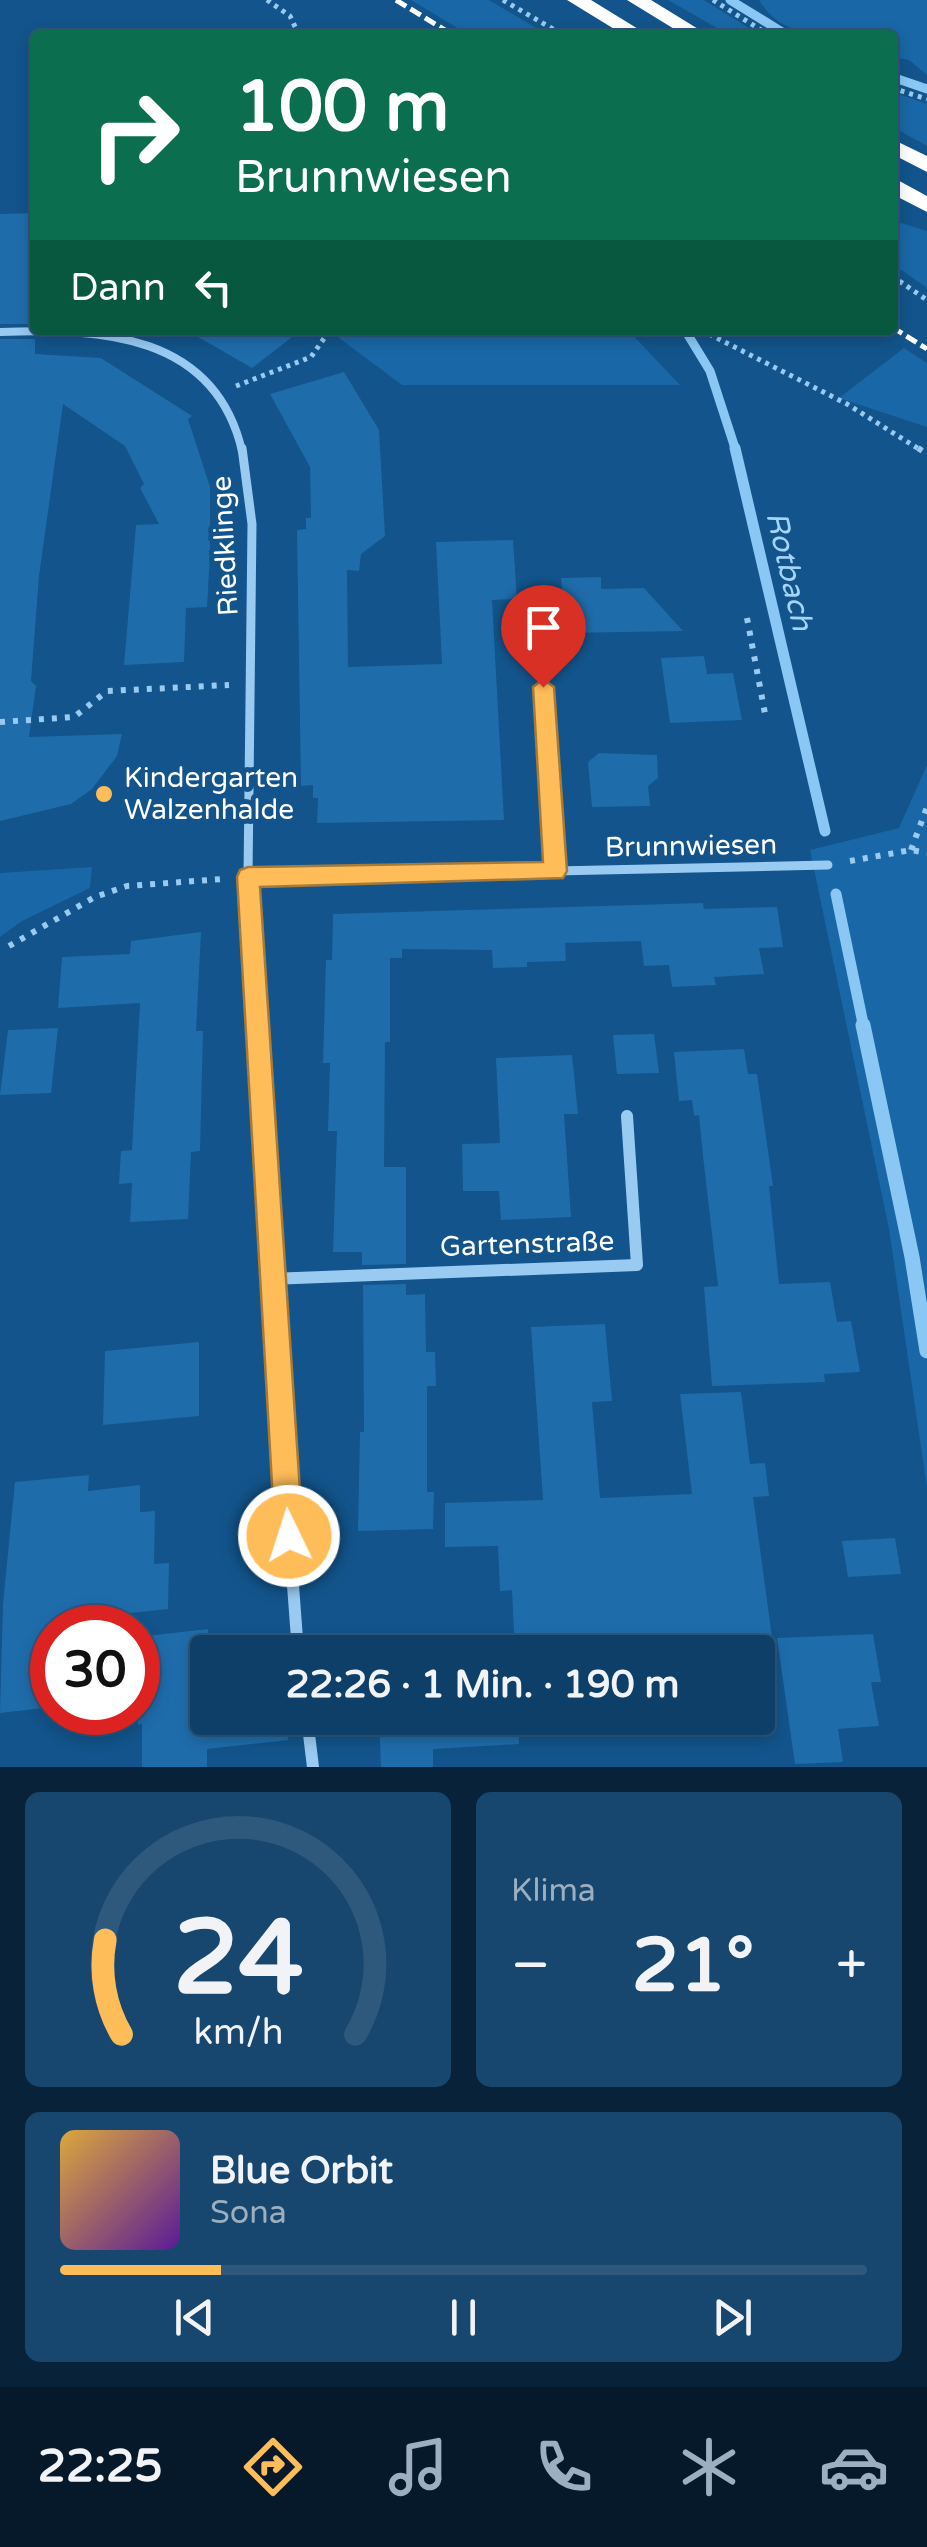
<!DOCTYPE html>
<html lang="de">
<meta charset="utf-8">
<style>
body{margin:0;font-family:"Varela Round",sans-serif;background:#17466e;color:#f1f3f6;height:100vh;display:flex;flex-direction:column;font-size:38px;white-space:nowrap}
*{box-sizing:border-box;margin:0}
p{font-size:32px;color:#9bafc0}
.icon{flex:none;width:55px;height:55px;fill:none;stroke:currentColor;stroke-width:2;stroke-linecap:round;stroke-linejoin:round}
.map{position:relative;height:1767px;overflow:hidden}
.panel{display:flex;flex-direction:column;gap:25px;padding:25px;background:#082339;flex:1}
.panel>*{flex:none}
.hud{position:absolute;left:30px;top:30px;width:868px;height:305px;border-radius:10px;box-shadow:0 5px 15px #0003,0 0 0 2px #2e587c;background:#0b6e4f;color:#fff;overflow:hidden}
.speed{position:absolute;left:30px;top:1605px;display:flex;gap:20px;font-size:50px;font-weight:700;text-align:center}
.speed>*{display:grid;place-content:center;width:130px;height:130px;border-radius:50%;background:#0e3f68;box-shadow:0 5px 15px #0003,0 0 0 2px #2e587c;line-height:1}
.speed .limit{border:15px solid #d22;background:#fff;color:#111}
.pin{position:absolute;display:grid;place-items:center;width:85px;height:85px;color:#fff;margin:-102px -42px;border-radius:50% 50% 50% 0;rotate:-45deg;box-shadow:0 0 10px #0007}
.pin .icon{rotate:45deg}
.me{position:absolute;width:110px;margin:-55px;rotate:356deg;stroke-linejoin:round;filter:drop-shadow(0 0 8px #0008)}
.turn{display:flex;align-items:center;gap:35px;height:210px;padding:0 40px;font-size:45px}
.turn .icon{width:130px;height:130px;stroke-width:2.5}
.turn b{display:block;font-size:70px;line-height:85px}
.then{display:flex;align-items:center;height:95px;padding:0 40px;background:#0003;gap:20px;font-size:38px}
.big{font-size:75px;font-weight:700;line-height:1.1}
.panel .card{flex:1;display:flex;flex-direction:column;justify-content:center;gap:15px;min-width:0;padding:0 35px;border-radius:15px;background:#17466e}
.panel .dial{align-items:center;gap:0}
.dial svg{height:260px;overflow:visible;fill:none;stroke:#2e587c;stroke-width:7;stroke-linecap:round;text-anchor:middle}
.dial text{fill:#f1f3f6;stroke:none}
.song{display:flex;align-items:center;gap:30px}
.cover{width:120px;height:120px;border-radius:15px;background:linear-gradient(135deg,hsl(40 70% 55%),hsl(270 70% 35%))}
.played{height:10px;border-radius:5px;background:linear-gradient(90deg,#ffbd59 20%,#2e587c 20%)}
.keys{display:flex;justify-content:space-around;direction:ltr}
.heat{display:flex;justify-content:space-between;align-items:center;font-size:55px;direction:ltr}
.panel .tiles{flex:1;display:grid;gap:25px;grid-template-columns:1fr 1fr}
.card:last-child{grid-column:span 2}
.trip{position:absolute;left:190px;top:1635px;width:585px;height:100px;border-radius:10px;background:#0e3f68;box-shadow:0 5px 15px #0003,0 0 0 2px #2e587c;font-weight:700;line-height:100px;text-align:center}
.dock{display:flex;height:160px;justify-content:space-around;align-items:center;background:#06192a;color:#9bafc0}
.dock .icon{width:70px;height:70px}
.dock .selected{color:#ffbd59}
.dock b{font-size:45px;color:#f1f3f6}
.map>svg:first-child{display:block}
.green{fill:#1967a6}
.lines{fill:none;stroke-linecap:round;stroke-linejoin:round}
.stream-far2{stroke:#8ac7f5;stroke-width:9}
.stream-far1{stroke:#8ac7f5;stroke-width:11}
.stream{stroke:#8ac7f5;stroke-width:15}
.building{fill:#1f6cab}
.path-far1{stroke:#99caf1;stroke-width:5;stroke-dasharray:4 5;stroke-linecap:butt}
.path{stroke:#99caf1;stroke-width:6;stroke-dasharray:5 8;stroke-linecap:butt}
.street-far2{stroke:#99caf1;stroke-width:8}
.street-far1{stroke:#99caf1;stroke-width:9}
.street{stroke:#99caf1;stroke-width:12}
.highway{fill:#fff;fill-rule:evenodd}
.rail{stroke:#fff;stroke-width:5;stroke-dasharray:12 5;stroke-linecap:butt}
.route{fill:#ffbd59;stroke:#a67b3a;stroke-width:2.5}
.poi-dot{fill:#ffbd59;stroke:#12548b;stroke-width:4}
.labels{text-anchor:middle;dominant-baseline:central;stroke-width:10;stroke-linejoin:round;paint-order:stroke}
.street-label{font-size:28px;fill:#fff;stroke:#12548b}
.poi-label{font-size:28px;fill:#fff;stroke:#12548b;text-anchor:start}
.water-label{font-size:30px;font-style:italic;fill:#a4d4f9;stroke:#12548b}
</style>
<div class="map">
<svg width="927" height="1767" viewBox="0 0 927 1767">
<rect width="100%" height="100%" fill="#12548b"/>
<path class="green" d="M 411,0 L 489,0 L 548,35 L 469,35 Z
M 668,0 L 704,0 L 760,35 L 729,35 Z
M 759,0 L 927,0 L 927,75 L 909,60 L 893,57 L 892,35 C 847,35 785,46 759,0 Z
M 893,92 L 927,104 L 927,146 L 893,127 Z
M 901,223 L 927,231 L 927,288 L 893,264 L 893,228 Z
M 338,330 L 628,330 L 680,385 L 402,385 L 339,338 Z
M 904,348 L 927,363 L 927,427 L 839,398 Z
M 927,765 L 927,1488 L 889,1229 L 810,850 L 899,828 Z
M 92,867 L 90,888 L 22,921 L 0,937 L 0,873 Z"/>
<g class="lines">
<path class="stream-far2" d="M 730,0 L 787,35
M 892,77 L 927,89
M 685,330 L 710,371 L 736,451"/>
<path class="stream-far1" d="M 735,448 L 825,831
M 836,894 L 864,1028"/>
<path class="stream" d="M 863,1025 L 912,1257 L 927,1351"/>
</g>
<path class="building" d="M 35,213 L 35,324 L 0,324 L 0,214 Z
M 186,330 L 301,330 L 252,368 Z
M 0,339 L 35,339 L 35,354 L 101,358 L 192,416 L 188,419 L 210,487 L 210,554 L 207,607 L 186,608 L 184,662 L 124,665 L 136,525 L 159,524 L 140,488 L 144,484 L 125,446 L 63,404 L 39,576 L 31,681 L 36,686 L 29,737 L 122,734 L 117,756 L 92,789 L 71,804 L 0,821 Z
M 344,372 L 379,430 L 385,536 L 361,554 L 359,571 L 347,570 L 348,667 L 442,664 L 436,542 L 513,540 L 517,599 L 492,600 L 504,820 L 317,823 L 318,798 L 313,798 L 313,785 L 301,786 L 297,530 L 306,529 L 306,518 L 311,518 L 310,467 L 270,394 Z
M 601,577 L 601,589 L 644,588 L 683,631 L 566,633 L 561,578 Z
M 704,656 L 707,674 L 733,673 L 742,720 L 670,723 L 661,658 Z
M 599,753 L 657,755 L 658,778 L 648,786 L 650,806 L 592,807 L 588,762 Z
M 703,903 L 704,909 L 777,907 L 783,947 L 759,948 L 764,974 L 714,977 L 716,985 L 672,987 L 669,965 L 644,966 L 641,941 L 565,943 L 566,961 L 527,962 L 527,967 L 493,968 L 492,950 L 402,949 L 402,958 L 390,958 L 390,1042 L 385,1042 L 384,1167 L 406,1167 L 406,1264 L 362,1265 L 362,1252 L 333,1252 L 337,1131 L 328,1131 L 330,1063 L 323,1063 L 326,960 L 332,960 L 333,914 Z
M 201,932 L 196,1031 L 203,1031 L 200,1151 L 191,1152 L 188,1219 L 130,1222 L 132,1183 L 119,1184 L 121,1151 L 132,1150 L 140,1003 L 58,1008 L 62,957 L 130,954 L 131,941 Z
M 58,1028 L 51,1093 L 0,1095 L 8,1030 Z
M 654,1034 L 659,1073 L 617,1074 L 613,1035 Z
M 744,1049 L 748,1074 L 757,1074 L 773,1186 L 769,1186 L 779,1284 L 830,1282 L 837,1322 L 851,1321 L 860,1372 L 824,1374 L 825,1382 L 712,1386 L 704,1287 L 718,1286 L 703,1156 L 699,1115 L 694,1116 L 692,1100 L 679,1101 L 674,1052 Z
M 572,1055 L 578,1114 L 564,1114 L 571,1217 L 501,1220 L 499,1191 L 463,1191 L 462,1144 L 500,1143 L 496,1058 Z
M 406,1284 L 406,1295 L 425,1294 L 426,1352 L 435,1352 L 436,1386 L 427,1386 L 427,1492 L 434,1492 L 433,1529 L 358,1531 L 360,1432 L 364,1432 L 363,1285 Z
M 605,1324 L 612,1401 L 592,1402 L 600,1498 L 692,1494 L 680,1394 L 741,1392 L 750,1464 L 765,1463 L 769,1496 L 753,1497 L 774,1652 L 515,1652 L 512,1590 L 500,1591 L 498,1546 L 445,1547 L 445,1503 L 543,1500 L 531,1327 Z
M 199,1342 L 199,1416 L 103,1425 L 105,1351 Z
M 89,1475 L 88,1491 L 140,1485 L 140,1512 L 155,1511 L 154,1564 L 169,1563 L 168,1609 L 64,1620 L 64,1628 L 52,1628 L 52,1707 L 0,1713 L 3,1604 L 15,1482 Z
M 895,1538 L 901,1574 L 848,1577 L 842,1541 Z
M 208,1629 L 208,1718 L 287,1718 L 288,1740 L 207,1749 L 207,1767 L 142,1767 L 142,1724 L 138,1725 L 138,1637 Z
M 873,1634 L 881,1682 L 871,1682 L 879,1726 L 838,1729 L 843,1762 L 795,1764 L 777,1638 Z
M 379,1718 L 518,1718 L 519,1744 L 433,1749 L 433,1767 L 381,1767 Z"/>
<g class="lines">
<path class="path-far1" d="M 267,0 L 290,16 L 299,35
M 503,0 L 563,35
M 713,0 L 769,35
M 892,88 L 927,99
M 892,276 L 927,300
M 701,330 L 847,404 L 922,451
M 236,386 L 311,357 L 330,330"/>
<path class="path" d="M 918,448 L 927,454
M 747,618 L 766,719
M 0,722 L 74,717 L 107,691 L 229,685
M 911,850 L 927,807
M 850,861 L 911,850 L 927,853
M 9,946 L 95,897 L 127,886 L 223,879"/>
<path class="street-far2" d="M 0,332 C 101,328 215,334 242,451"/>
<path class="street-far1" d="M 242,448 L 252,524 L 248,877 L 256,1028
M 555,871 L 828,865
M 248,877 L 555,871 L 543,687"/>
<path class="street" d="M 256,1025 L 270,1279 L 298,1652
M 270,1279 L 637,1265 L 627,1116
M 307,1718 L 313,1767"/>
<path class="highway" d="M 567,0 L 591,0 L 648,35 L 624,35 Z
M 627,0 L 651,0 L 708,35 L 684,35 Z
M 892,139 L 927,156 L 927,172 L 892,154 Z
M 892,177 L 927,196 L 927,212 L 892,194 Z"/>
<path class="rail" d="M 396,0 L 453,35
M 892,327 L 927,349"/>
</g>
<path class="route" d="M 543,679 L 554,687 L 567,871 L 563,878 L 260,887 L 303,1536 L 299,1546 L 289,1550 L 279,1546 L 275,1536 L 237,877 L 240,870 L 248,867 L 543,862 L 533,687 Z"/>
<circle class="poi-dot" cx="104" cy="794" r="10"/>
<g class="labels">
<g class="street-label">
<text transform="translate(225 546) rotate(-93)">Riedklinge</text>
<text transform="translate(691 846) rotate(-1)">Brunnwiesen</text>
<text transform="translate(527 1244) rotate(-2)">Gartenstraße</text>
</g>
<g class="poi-label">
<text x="124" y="778">Kindergarten<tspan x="124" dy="32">Walzenhalde</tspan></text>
</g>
<g class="water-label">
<text transform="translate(789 571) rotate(77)">Rotbach</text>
</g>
</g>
</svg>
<div class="speed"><div class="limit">30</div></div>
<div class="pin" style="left:543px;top:687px;background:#d93025"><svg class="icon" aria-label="arrive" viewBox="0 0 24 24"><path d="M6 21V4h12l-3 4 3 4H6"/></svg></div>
<svg class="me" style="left:289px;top:1536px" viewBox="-20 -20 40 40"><circle r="17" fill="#ffbd59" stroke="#fff" stroke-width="3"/><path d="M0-11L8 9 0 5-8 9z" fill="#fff"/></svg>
<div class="trip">22:26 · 1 Min. · 190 m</div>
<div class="hud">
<div class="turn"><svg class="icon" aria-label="right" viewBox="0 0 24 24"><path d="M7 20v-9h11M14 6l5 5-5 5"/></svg><div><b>100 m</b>Brunnwiesen</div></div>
<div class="then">Dann<svg class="icon" aria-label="left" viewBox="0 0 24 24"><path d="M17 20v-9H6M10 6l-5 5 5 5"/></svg></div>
</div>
</div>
<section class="panel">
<div class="tiles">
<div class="card dial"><svg viewBox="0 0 100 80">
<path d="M14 69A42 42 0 1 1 86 69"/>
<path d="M14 69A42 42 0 0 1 9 40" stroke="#ffbd59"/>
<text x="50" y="56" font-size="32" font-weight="700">24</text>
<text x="50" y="72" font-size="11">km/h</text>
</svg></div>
<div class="card"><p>Klima</p>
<div class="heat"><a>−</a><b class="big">21°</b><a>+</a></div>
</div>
<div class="card">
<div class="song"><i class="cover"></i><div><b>Blue Orbit</b><p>Sona</p></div></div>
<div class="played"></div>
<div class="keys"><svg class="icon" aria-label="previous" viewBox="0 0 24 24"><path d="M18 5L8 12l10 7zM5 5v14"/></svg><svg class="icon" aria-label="pause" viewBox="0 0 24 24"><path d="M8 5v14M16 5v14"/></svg><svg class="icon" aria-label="next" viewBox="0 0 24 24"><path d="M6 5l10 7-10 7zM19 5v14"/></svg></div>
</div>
</div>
</section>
<nav class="dock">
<b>22:25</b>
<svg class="icon selected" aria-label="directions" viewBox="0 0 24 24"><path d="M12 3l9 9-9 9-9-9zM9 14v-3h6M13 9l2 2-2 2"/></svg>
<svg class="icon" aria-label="music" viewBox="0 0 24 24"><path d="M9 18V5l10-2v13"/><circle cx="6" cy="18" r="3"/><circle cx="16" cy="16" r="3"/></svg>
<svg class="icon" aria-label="phone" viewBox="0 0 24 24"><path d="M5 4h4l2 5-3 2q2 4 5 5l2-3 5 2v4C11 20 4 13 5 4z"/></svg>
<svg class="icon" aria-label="climate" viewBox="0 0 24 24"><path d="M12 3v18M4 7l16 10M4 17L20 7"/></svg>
<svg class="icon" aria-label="car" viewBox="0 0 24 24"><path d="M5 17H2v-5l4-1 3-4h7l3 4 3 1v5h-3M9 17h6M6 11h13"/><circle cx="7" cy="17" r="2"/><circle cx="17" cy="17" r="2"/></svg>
</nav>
